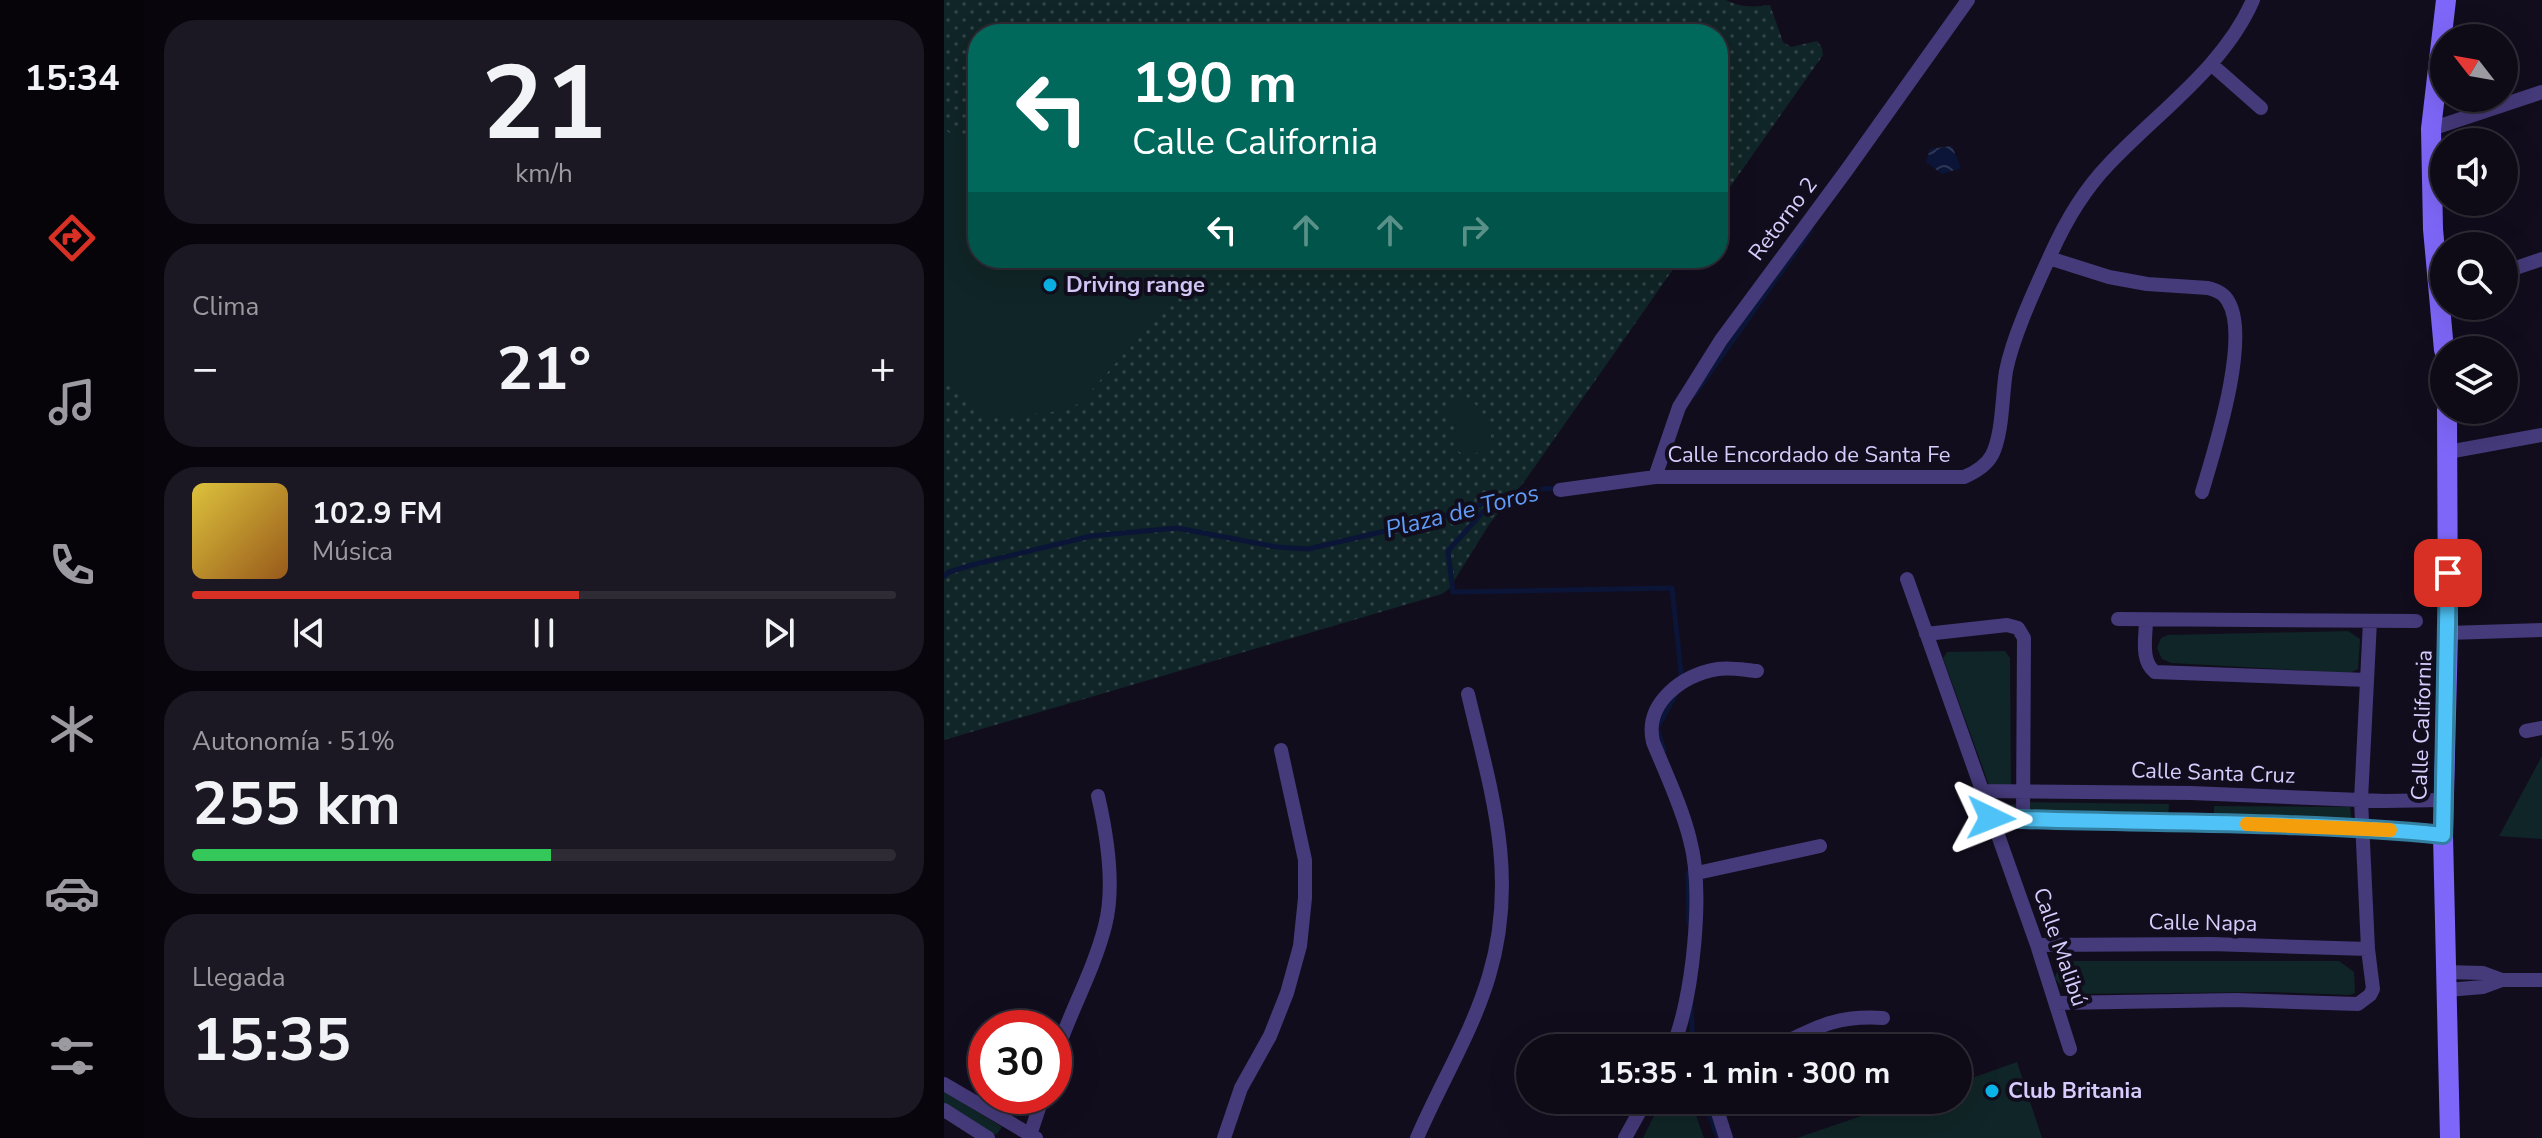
<!DOCTYPE html>
<html lang="es">
<meta charset="utf-8">
<style>
body{margin:0;font-family:"Nunito Sans",sans-serif;background:#1c1823;color:#f1f3f6;height:100vh;display:flex;flex-direction:column;font-size:30px;white-space:nowrap}
*{box-sizing:border-box;margin:0}
p{font-size:26px;color:#9b9aa1}
.icon{flex:none;width:44px;height:44px;fill:none;stroke:currentColor;stroke-width:2;stroke-linecap:round;stroke-linejoin:round}
.map{position:relative;flex:1;overflow:hidden}
.side{display:flex;flex-direction:column;gap:20px;padding:20px;background:#08060c;width:800px}
.side>*{flex:none}
.banner{position:absolute;left:24px;top:24px;width:760px;height:244px;border-radius:32px;box-shadow:0 8px 32px #0002,0 0 0 2px #2e2b35;background:#00695c;color:#fff;overflow:hidden}
.needle{width:52px;rotate:301deg}
.tools{position:absolute;left:1486px;top:24px;display:grid;gap:16px}
.tools a{display:grid;place-items:center;width:88px;height:88px;border-radius:50%;background:#0e0a16;box-shadow:0 8px 32px #0002,0 0 0 2px #2e2b35;font-size:40px}
.speed{position:absolute;left:24px;top:1010px;display:flex;gap:16px;font-size:40px;font-weight:700;text-align:center}
.speed>*{display:grid;place-content:center;width:104px;height:104px;border-radius:50%;background:#0e0a16;box-shadow:0 8px 32px #0002,0 0 0 2px #2e2b35;line-height:1}
.speed .limit{border:12px solid #d22;background:#fff;color:#111}
.pin{position:absolute;display:grid;place-items:center;width:68px;height:68px;color:#fff;margin:-34px;border-radius:16px;box-shadow:0 4px 12px #0006}
.me{position:absolute;width:88px;margin:-44px;rotate:92deg;stroke-linejoin:round;filter:drop-shadow(0 0 6px #0008)}
.turn{display:flex;align-items:center;gap:28px;height:168px;padding:0 32px;font-size:36px}
.turn .icon{width:104px;height:104px;stroke-width:2.5}
.turn b{display:block;font-size:56px;line-height:68px}
.lanes{display:flex;align-items:center;height:76px;padding:0 32px;background:#0003;justify-content:center;gap:40px;direction:ltr}
.lanes .off{opacity:.35}
.big{font-size:60px;font-weight:700;line-height:1.1}
.side .tile{flex:1;display:flex;flex-direction:column;justify-content:center;gap:12px;min-width:0;padding:0 28px;border-radius:32px;background:#1c1823}
.side .dial{align-items:center;gap:0}
.dial b{font-size:104px;line-height:1}
.song{display:flex;align-items:center;gap:24px}
.cover{width:96px;height:96px;border-radius:12px;background:linear-gradient(135deg,hsl(50 70% 55%),hsl(30 70% 35%))}
.played{height:8px;border-radius:4px;background:linear-gradient(90deg,#d93025 55%,#2e2b35 55%)}
.keys{display:flex;justify-content:space-around;direction:ltr}
.heat{display:flex;justify-content:space-between;align-items:center;font-size:44px;direction:ltr}
.charge{height:12px;border-radius:6px;background:linear-gradient(90deg,#34c759 51%,#2e2b35 0)}
.trip{position:absolute;left:572px;top:1034px;width:456px;height:80px;border-radius:40px;background:#0e0a16;box-shadow:0 8px 32px #0002,0 0 0 2px #2e2b35;font-weight:700;line-height:80px;text-align:center}
main{display:flex;flex:1;min-height:0}
.menu{display:flex;flex-direction:column;width:144px;justify-content:space-around;align-items:center;background:#060409;color:#9b9aa1}
.menu .icon{width:56px;height:56px}
.menu .current{color:#d93025}
.menu b{font-size:36px;color:#f1f3f6}
.map>svg:first-child{display:block}
.grass{fill:url(#grass-dots)}
.park{fill:#102527}
.water{fill:url(#water-waves)}
.lines{fill:none;stroke-linecap:round;stroke-linejoin:round}
.stream{stroke:#0b1538;stroke-width:5}
.minor{stroke:#453a7a;stroke-width:14}
.secondary{stroke:#7e67f8;stroke-width:20}
.route-casing{stroke:#337fa1;stroke-width:20}
.route{stroke:#4fc3f7;stroke-width:14}
.slow{stroke:#f59e0b;stroke-width:14}
.poi-dot{fill:#0bb5e9;stroke:#120d1d;stroke-width:3}
.labels{text-anchor:middle;dominant-baseline:central;stroke-width:8;stroke-linejoin:round;paint-order:stroke}
.street-label{font-size:22px;fill:#d8ccfd;stroke:#120d1d}
.poi-label{font-size:22px;font-weight:bold;fill:#d8ccfd;stroke:#120d1d;text-anchor:start}
.water-label{font-size:24px;font-style:italic;fill:#5f9cf8;stroke:#120d1d}
</style>
<main>
<nav class="menu">
<b>15:34</b>
<svg class="icon current" aria-label="directions" viewBox="0 0 24 24"><path d="M12 3l9 9-9 9-9-9zM9 14v-3h6M13 9l2 2-2 2"/></svg>
<svg class="icon" aria-label="music" viewBox="0 0 24 24"><path d="M9 18V5l10-2v13"/><circle cx="6" cy="18" r="3"/><circle cx="16" cy="16" r="3"/></svg>
<svg class="icon" aria-label="phone" viewBox="0 0 24 24"><path d="M5 4h4l2 5-3 2q2 4 5 5l2-3 5 2v4C11 20 4 13 5 4z"/></svg>
<svg class="icon" aria-label="climate" viewBox="0 0 24 24"><path d="M12 3v18M4 7l16 10M4 17L20 7"/></svg>
<svg class="icon" aria-label="car" viewBox="0 0 24 24"><path d="M5 17H2v-5l4-1 3-4h7l3 4 3 1v5h-3M9 17h6M6 11h13"/><circle cx="7" cy="17" r="2"/><circle cx="17" cy="17" r="2"/></svg>
<svg class="icon" aria-label="filters" viewBox="0 0 24 24"><path d="M4 7h16M4 17h16"/><circle cx="9" cy="7" r="2"/><circle cx="15" cy="17" r="2"/></svg>
</nav>
<section class="side">
<div class="tile dial"><b>21</b><p>km/h</p></div>
<div class="tile"><p>Clima</p>
<div class="heat"><a>−</a><b class="big">21°</b><a>+</a></div>
</div>
<div class="tile">
<div class="song"><i class="cover"></i><div><b>102.9 FM</b><p>Música</p></div></div>
<div class="played"></div>
<div class="keys"><svg class="icon" aria-label="previous" viewBox="0 0 24 24"><path d="M18 5L8 12l10 7zM5 5v14"/></svg><svg class="icon" aria-label="pause" viewBox="0 0 24 24"><path d="M8 5v14M16 5v14"/></svg><svg class="icon" aria-label="next" viewBox="0 0 24 24"><path d="M6 5l10 7-10 7zM19 5v14"/></svg></div>
</div>
<div class="tile"><p>Autonomía · 51%</p><b class="big">255 km</b><div class="charge"></div></div>
<div class="tile"><p>Llegada</p><b class="big">15:35</b></div>
</section>
<div class="map">
<svg width="1598" height="1138" viewBox="0 0 1598 1138">
<defs>
<pattern id="grass-dots" width="8" height="8" patternUnits="userSpaceOnUse" patternTransform="scale(2)"><rect width="8" height="8" fill="#102527"/><path d="M2 2h.1M6 6h.1" fill="none" stroke="#324347" stroke-width="1.8" stroke-linecap="round"/></pattern>
<pattern id="water-waves" width="16" height="10" patternUnits="userSpaceOnUse" patternTransform="scale(2)"><rect width="16" height="10" fill="#0b1538"/><path d="M0 5q4-4 8 0t8 0" fill="none" stroke="#2e3656"/></pattern>
</defs>
<rect width="100%" height="100%" fill="#120d1d"/>
<path class="grass" d="M 0,0 L 782,0 C 798,8 809,7 826,5 L 839,42 L 847,47 L 873,41 L 878,48 L 879,55 L 774,204 L 774,34 L 34,34 L 34,258 L 737,258 L 580,482 L 546,523 L 505,589 L 498,594 L 0,740 Z"/>
<path class="park" d="M 0,129 L 34,153 L 34,258 L 180,258 L 229,299 L 136,403 L 117,411 L 43,418 L 0,377 Z
M 521,396 C 546,413 564,449 521,456 L 510,448 L 509,434 L 513,427 L 502,413 L 510,398 Z
M 1404,631 L 1416,639 L 1414,669 L 1406,673 L 1227,663 L 1218,659 L 1213,648 L 1217,638 L 1224,635 Z
M 1061,651 L 1066,658 L 1067,789 L 1045,785 L 999,658 L 1003,652 Z
M 1598,756 L 1598,839 L 1555,836 Z
M 1077,802 L 1225,804 L 1224,821 L 1060,814 L 1063,806 Z
M 1270,806 L 1406,807 L 1408,822 L 1270,820 Z
M 1122,961 L 1395,961 L 1410,972 L 1411,993 L 1406,995 L 1326,992 L 1123,994 L 1111,978 L 1114,967 Z
M 1073,1062 L 1098,1138 L 853,1138 L 964,1100 L 1014,1100 L 1014,1083 Z
M 0,1091 L 58,1127 L 52,1135 L 0,1103 Z
M 718,1100 L 747,1101 L 760,1138 L 699,1138 Z"/>
<path class="water" d="M 1008,146 L 1017,168 L 998,174 L 982,162 L 986,149 Z"/>
<g class="lines">
<path class="stream" d="M 750,395 L 867,230
M 546,504 L 504,551 L 509,592 L 728,588 L 738,682
M 0,576 L 5,572 L 28,565 L 147,536 L 233,528 L 333,547 L 364,549 L 480,522 L 583,490 L 615,488
M 720,750 L 713,728 L 732,694
M 744,873 L 745,923
M 747,1005 L 749,1048
M 760,1100 L 774,1138"/>
<path class="minor" d="M 1267,64 L 1317,108
M 1487,129 L 1598,92
M 1105,258 L 1165,277 L 1203,284 L 1264,288 C 1272,290 1280,293 1284,301 C 1307,338 1270,451 1258,492
M 1560,272 L 1598,259
M 1504,452 L 1598,435
M 711,477 L 735,407 L 777,340 L 902,171 L 1024,0
M 616,490 L 711,477 L 1020,477 C 1032,472 1042,466 1048,455 C 1059,433 1058,395 1062,371 C 1069,336 1091,289 1106,256 C 1120,224 1140,190 1165,164 C 1214,112 1280,67 1309,0
M 963,579 L 1093,945 L 1126,1049
M 1174,619 L 1472,621
M 1202,620 C 1202,636 1196,661 1211,672 L 1423,680
M 1504,633 L 1598,630
M 982,634 L 1063,625 L 1074,628 L 1080,638 L 1079,819
M 1582,731 L 1598,728
M 1037,791 L 1247,793 L 1441,801 L 1500,800
M 1047,818 C 1198,823 1349,821 1499,835
M 753,873 L 876,846
M 1093,945 L 1267,944 L 1424,949
M 1502,972 L 1539,973 L 1558,980 L 1598,980
M 1503,990 L 1539,987 L 1558,980
M 1113,1003 L 1292,1000 L 1414,1004 L 1426,995 L 1429,989 L 1424,949 L 1417,800 L 1426,621
M 728,1048 C 749,1000 760,891 746,840 C 738,807 722,774 709,742 C 700,703 738,675 774,669 C 786,667 801,670 813,671
M 830,1048 C 871,1028 891,1015 939,1018
M 110,1060 C 124,1015 149,973 161,926 C 171,888 163,835 154,796
M 0,1084 L 92,1138
M 770,1100 L 782,1138
M 0,1110 L 44,1138
M 85,1138 L 99,1096
M 280,1138 L 297,1088 L 326,1036 L 343,993 L 356,946 L 361,898 L 361,860 L 337,750
M 473,1138 C 496,1084 528,1033 545,976 C 575,876 547,791 524,694
M 681,1138 L 702,1100"/>
<path class="secondary" d="M 1500,350 L 1489,229 L 1487,129 L 1502,0
M 1503,410 L 1504,633 L 1499,835 L 1506,1138"/>
</g>
<g class="lines">
<defs>
<path id="route" d="M 1047,818 C 1198,824 1349,820 1499,835 L 1504,573"/>
</defs>
<use href="#route" class="route-casing"/>
<use href="#route" class="route"/>
<path class="slow" d="M 1303,824 L 1446,830"/>
</g>
<g class="poi-dot">
<circle cx="106" cy="285" r="8"/>
<circle cx="1048" cy="1091" r="8"/>
</g>
<g class="labels">
<g class="street-label">
<text transform="translate(839 219) rotate(-53)">Retorno 2</text>
<text x="865" y="455">Calle Encordado de Santa Fe</text>
<text transform="translate(1478 725) rotate(-88)">Calle California</text>
<text transform="translate(1269 773) rotate(2)">Calle Santa Cruz</text>
<text transform="translate(1259 923) rotate(1)">Calle Napa</text>
<text transform="translate(1116 947) rotate(71)">Calle Malibú</text>
</g>
<g class="poi-label">
<text x="122" y="285">Driving range</text>
<text x="1064" y="1091">Club Britania</text>
</g>
<g class="water-label">
<text transform="translate(518 511) rotate(-14)">Plaza de Toros</text>
</g>
</g>
</svg>
<div class="tools">
<a><svg class="needle" viewBox="-14 -14 28 28"><path d="M0-13l5 13h-10z" fill="#e53935"/><path d="M0 13l5-13h-10z" fill="#9b9aa1"/></svg></a>
<a><svg class="icon" aria-label="sound" viewBox="0 0 24 24"><path d="M4 9h4l5-4v14l-5-4H4zM17 9q2 3 0 6"/></svg></a>
<a><svg class="icon" aria-label="search" viewBox="0 0 24 24"><circle cx="10" cy="10" r="6"/><path d="M15 15l6 6"/></svg></a>
<a><svg class="icon" aria-label="layers" viewBox="0 0 24 24"><path d="M12 4l9 5-9 5-9-5zM3 14l9 5 9-5"/></svg></a>
</div>
<div class="speed"><div class="limit">30</div></div>
<div class="pin" style="left:1504px;top:573px;background:#d93025"><svg class="icon" aria-label="arrive" viewBox="0 0 24 24"><path d="M6 21V4h12l-3 4 3 4H6"/></svg></div>
<svg class="me" style="left:1047px;top:818px" viewBox="-20 -20 40 40"><path d="M0-17L14 15 0 8-14 15z" fill="#4fc3f7" stroke="#fff" stroke-width="4"/></svg>
<div class="trip">15:35 · 1 min · 300 m</div>
<div class="banner">
<div class="turn"><svg class="icon" aria-label="left" viewBox="0 0 24 24"><path d="M17 20v-9H6M10 6l-5 5 5 5"/></svg><div><b>190 m</b>Calle California</div></div>
<div class="lanes"><svg class="icon" aria-label="left" viewBox="0 0 24 24"><path d="M17 20v-9H6M10 6l-5 5 5 5"/></svg><svg class="icon off" aria-label="ahead" viewBox="0 0 24 24"><path d="M12 20V5M6 11l6-6 6 6"/></svg><svg class="icon off" aria-label="ahead" viewBox="0 0 24 24"><path d="M12 20V5M6 11l6-6 6 6"/></svg><svg class="icon off" aria-label="right" viewBox="0 0 24 24"><path d="M7 20v-9h11M14 6l5 5-5 5"/></svg></div>
</div>
</div>
</main>
